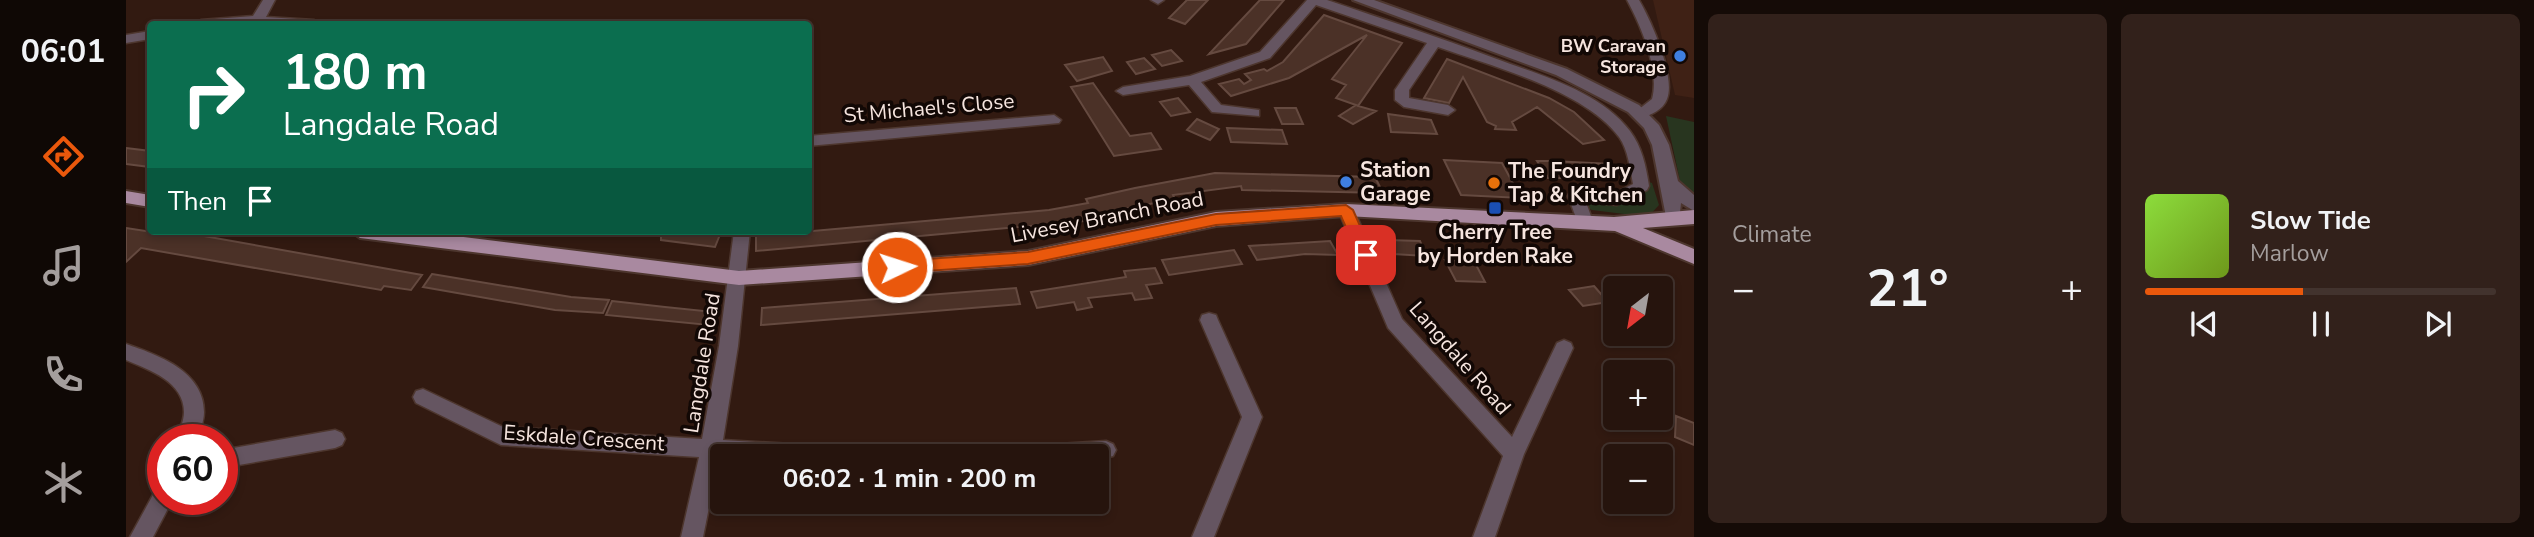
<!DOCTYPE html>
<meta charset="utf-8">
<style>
body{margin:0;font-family:"Nunito Sans",sans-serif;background:#32211b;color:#f1f3f6;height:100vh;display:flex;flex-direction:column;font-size:26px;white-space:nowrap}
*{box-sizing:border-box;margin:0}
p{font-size:23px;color:#a49e9d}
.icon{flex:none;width:38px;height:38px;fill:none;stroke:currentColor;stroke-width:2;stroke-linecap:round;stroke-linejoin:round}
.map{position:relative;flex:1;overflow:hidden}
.sheet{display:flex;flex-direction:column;gap:14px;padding:14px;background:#150b07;width:840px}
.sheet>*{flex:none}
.top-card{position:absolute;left:21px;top:21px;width:665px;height:214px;border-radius:7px;box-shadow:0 4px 10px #0003,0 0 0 2px #42332e;background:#0b6e4f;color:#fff;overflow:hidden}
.needle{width:46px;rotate:211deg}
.buttons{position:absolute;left:1477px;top:276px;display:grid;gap:14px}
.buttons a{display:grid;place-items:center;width:70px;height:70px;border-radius:7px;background:#26140d;box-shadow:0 4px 10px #0003,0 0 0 2px #42332e;font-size:35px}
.speed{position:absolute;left:21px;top:424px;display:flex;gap:14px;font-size:35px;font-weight:700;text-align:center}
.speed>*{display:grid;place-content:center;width:91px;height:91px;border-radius:50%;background:#26140d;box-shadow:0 4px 10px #0003,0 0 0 2px #42332e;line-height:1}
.speed .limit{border:10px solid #d22;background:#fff;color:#111}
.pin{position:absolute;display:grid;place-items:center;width:60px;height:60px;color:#fff;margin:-30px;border-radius:14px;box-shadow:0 4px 10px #0006}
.me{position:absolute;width:77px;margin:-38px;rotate:86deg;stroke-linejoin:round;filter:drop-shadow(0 0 5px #0008)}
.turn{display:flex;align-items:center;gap:24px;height:147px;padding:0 21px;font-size:32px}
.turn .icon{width:91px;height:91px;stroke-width:2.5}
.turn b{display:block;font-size:49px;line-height:60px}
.then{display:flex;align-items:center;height:66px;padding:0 21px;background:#0003;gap:14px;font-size:26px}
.big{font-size:52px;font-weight:700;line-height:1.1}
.sheet .tile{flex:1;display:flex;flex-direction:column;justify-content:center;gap:10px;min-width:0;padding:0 24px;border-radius:10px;background:#32211b}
.song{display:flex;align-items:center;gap:21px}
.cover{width:84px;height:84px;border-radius:10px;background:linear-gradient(135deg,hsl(90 70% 55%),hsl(80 70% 35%))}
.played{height:7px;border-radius:4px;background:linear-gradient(90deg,#ea580c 45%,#42332e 45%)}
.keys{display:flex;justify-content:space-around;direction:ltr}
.heat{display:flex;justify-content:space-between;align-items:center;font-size:38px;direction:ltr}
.sheet .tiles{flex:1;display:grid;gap:14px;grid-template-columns:repeat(2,1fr)}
.trip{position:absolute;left:584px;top:444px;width:399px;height:70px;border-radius:7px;background:#26140d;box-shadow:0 4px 10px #0003,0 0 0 2px #42332e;font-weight:700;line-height:70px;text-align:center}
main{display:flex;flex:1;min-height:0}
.tab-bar{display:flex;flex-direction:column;width:126px;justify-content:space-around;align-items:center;background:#0f0805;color:#a49e9d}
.tab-bar .icon{width:49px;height:49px}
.tab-bar .current{color:#ea580c}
.tab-bar b{font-size:32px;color:#f1f3f6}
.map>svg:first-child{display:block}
.built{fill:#3f2115}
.green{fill:#28351f}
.building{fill:#4b3127;stroke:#654a40;stroke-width:2}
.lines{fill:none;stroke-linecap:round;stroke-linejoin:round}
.minor-casing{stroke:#4d362e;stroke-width:3}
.tertiary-casing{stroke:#4d362e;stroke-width:4}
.primary-casing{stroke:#4d362e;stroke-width:4}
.minor{fill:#655561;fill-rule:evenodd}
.tertiary{fill:#655561;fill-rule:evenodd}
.primary{fill:#a989a0;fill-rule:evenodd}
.route{fill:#ea580c;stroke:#983908;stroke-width:2}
.shop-dot{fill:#3f7fe0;stroke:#120805;stroke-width:2.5}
.food-dot{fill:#e8710a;stroke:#120805;stroke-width:2.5}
.transit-dot{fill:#1a4fb4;stroke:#120805;stroke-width:2.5}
.labels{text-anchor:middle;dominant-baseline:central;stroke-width:7;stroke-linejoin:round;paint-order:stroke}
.far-poi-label{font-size:18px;font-weight:bold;fill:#f6e5df;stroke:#120805;text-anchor:end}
.street-label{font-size:21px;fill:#f6e5df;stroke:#120805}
.poi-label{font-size:21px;font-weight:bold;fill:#f6e5df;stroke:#120805;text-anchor:start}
</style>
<main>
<nav class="tab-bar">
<b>06:01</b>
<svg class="icon current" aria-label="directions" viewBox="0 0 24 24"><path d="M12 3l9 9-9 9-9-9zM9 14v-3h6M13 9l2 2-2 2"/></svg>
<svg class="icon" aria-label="music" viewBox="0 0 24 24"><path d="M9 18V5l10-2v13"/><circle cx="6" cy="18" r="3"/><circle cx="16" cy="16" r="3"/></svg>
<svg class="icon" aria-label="phone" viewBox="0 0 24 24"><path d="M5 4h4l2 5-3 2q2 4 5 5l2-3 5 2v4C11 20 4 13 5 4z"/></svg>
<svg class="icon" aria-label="climate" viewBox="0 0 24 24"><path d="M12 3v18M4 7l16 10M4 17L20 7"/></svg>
</nav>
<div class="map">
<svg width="1568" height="537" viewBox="0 0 1568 537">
<rect width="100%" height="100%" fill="#321a11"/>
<path class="built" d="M 1527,0 L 1568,0 L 1568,98 L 1549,95 Z"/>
<path class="green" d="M 1540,116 L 1568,122 L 1568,197 L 1554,181 Z
M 1523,182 L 1526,183 L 1533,205 L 1522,217 L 1466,210 L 1457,205 L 1461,201 C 1484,202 1515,210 1523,182 Z"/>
<path class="building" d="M 1061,0 L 1082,0 L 1059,24 L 1043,18 Z
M 1134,0 L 1158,0 L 1120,44 L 1083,54 Z
M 1198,15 L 1276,43 L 1232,106 L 1250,111 L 1227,124 L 1213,116 L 1230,105 L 1210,98 L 1220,85 L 1206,79 L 1241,35 L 1163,78 L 1105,96 L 1093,84 L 1113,79 L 1118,84 L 1125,80 L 1119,74 L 1138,69 L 1141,71 L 1157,62 Z
M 1045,50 L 1056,61 L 1036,66 L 1026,55 Z
M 977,57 L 986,71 L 951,81 L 939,65 Z
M 1018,58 L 1029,69 L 1010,74 L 1001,62 Z
M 1321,59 L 1423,98 L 1448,112 L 1478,140 L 1457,144 L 1411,107 L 1386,122 L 1390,130 L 1369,129 L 1370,126 L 1361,122 L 1337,77 L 1323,103 L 1298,98 Z
M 967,83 L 1004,136 L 1025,133 L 1035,149 L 988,156 L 945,87 Z
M 1052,98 L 1064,112 L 1045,116 L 1034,102 Z
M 1149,108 L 1170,108 L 1177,124 L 1156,124 Z
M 1262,114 L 1305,120 L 1311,134 L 1265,132 Z
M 1071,119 L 1093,129 L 1084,140 L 1061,130 Z
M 1101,128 L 1156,130 L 1161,144 L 1105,142 Z
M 0,148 L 24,151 L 24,167 L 0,164 Z
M 1318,160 L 1376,163 L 1395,198 L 1335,195 Z
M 1411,161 L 1426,161 L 1485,164 L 1481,178 L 1422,178 Z
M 1089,173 L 1249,177 L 1257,193 L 1116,190 L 1115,186 L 1047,195 L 1049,199 L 957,217 L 958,221 L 630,251 L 630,236 L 923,210 L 962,203 L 960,199 L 1009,188 Z
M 0,228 L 45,235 L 48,232 L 61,233 L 296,275 L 285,290 L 258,286 L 255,290 L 15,248 L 0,262 Z
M 535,231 L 583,231 L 595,232 L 589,247 L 535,240 Z
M 1261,240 L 1294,241 L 1300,256 L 1267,254 Z
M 1204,241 L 1212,255 L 1179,254 L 1131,260 L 1123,246 Z
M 1108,250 L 1116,264 L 1043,275 L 1036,260 Z
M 1319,260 L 1348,261 L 1359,282 L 1330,281 Z
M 1029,268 L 1036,283 L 1020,285 L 1026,298 L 1009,300 L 1006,293 L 962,298 L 966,307 L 951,310 L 948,302 L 911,308 L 905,292 L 1000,277 L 998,271 Z
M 306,274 L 445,297 L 483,300 L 477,313 L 429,310 L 297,287 Z
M 1468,286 L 1482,302 L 1457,306 L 1443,290 Z
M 890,288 L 894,304 L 635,325 L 636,308 Z
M 486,301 L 539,307 L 588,312 L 583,325 L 480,315 Z
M 1550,416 L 1568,423 L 1568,445 L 1549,437 Z"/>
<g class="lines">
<defs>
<path id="minor" d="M 137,0 L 149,0 L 140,17 L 188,20 L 195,24 L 68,24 L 75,20 L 127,16 Z
M 1025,0 L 1038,0 L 1032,4 Z
M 1181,0 L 1201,0 C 1257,19 1313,37 1368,58 C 1413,75 1473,90 1504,131 C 1516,147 1520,166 1523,186 L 1521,190 L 1491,205 L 1460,202 L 1467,222 L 1459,228 L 1453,226 L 1442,196 L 1444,192 L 1489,193 L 1507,184 C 1504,168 1502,150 1493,137 C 1458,90 1365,66 1312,47 L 1283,90 L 1283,98 L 1322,105 L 1329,110 L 1322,115 L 1278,107 L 1269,100 L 1269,90 L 1301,43 L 1190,5 L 1144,58 L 1075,82 L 1095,105 L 1133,110 L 1133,116 L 1086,112 L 1063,85 L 997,95 L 990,91 L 997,87 L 1064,76 L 1134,52 Z
M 1501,0 L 1513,0 C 1525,20 1550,77 1541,99 C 1537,110 1525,115 1515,118 L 1508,113 L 1526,99 C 1534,70 1515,26 1501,0 Z
M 24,31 L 24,39 L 0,43 L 0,35 Z
M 928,115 L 935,120 L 933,123 L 682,146 L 682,136 Z
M 1220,204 L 1228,210 L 1276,319 L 1386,437 L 1431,343 L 1438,340 L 1445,343 L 1447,348 L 1398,454 L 1369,537 L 1347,537 L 1377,456 L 1262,328 L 1212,210 Z
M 608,231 L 624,231 L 612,346 L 597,440 L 734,448 L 741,450 L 744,457 L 593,458 L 577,537 L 555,537 L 573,457 L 375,445 L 290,403 L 287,397 L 290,391 L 297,389 L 377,427 L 576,439 L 593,346 Z
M 1083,313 L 1090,315 L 1092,320 L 1136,417 L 1088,537 L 1066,537 L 1116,417 L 1074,320 L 1076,315 Z
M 0,344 C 32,355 78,371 78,412 C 78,421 74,431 71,439 L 51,439 C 53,431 58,421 58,412 C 58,382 24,370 0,360 Z
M 209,430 L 216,433 L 219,439 L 216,445 L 209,448 L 96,468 L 96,450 Z
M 980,441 L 987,444 L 990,450 L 987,456 L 971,460 L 971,457 L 861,457 L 864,450 L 871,448 Z
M 37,488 L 37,499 L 47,499 L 27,537 L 4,537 L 29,491 Z"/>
<path id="tertiary" d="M 1227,0 L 1248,0 L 1441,69 L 1513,105 L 1533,125 L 1543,145 L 1552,181 L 1568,195 L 1568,211 L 1555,203 L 1553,222 L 1541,222 L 1526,145 L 1518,128 L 1502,112 L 1430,75 Z"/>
<path id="primary" d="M 0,191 L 24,195 L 24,207 L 0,203 Z
M 1220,204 L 1488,217 L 1568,210 L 1568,224 L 1517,228 L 1568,249 L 1568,264 L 1489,231 L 1220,216 L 1090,226 L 902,265 L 613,285 L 234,238 L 225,231 L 289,231 L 613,271 L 902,251 L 1090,212 Z"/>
</defs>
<use href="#minor" class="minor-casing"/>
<use href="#tertiary" class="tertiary-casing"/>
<use href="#primary" class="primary-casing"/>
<use href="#minor" class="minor"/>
<use href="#tertiary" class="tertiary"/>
<use href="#primary" class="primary"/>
</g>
<path class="route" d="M 1220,205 L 1227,210 L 1247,255 L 1245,259 L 1234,259 L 1215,216 L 1090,225 L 902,264 L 771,273 L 763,267 L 771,261 L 902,252 L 1090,214 Z"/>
<g class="shop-dot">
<circle cx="1554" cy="56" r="7"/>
<circle cx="1220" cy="182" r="7"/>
</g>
<circle class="food-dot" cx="1368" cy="183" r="7"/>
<rect class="transit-dot" x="1362" y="201" width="14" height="14" rx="3.5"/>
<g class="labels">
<g class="far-poi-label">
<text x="1540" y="46">BW Caravan<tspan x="1540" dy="21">Storage</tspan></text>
</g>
<g class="street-label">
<text transform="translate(803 108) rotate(-5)">St Michael's Close</text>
<text transform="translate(981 217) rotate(-11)">Livesey Branch Road</text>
<text transform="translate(1334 358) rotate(49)">Langdale Road</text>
<text transform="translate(576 363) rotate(-81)">Langdale Road</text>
<text transform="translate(458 438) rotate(4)">Eskdale Crescent</text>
</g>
<g class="poi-label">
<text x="1234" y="170">Station<tspan x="1234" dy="24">Garage</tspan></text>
<text x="1382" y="171">The Foundry<tspan x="1382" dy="24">Tap &amp; Kitchen</tspan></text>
<text x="1369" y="232" text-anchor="middle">Cherry Tree<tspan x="1369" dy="24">by Horden Rake</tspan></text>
</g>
</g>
</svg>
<div class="buttons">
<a><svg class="needle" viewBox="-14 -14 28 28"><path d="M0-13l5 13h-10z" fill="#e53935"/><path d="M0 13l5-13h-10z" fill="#a49e9d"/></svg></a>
<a>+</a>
<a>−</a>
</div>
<div class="speed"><div class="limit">60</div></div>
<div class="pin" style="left:1240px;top:255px;background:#d93025"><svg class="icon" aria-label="arrive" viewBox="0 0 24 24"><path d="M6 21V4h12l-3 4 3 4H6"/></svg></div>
<svg class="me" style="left:771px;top:267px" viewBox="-20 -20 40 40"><circle r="17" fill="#ea580c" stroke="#fff" stroke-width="3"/><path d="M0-11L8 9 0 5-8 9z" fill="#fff"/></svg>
<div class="trip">06:02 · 1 min · 200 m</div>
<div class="top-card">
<div class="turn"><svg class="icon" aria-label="right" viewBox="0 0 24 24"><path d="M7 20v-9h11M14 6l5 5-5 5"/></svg><div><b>180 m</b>Langdale Road</div></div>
<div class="then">Then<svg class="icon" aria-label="arrive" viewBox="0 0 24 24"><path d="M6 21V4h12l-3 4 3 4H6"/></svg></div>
</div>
</div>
<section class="sheet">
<div class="tiles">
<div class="tile"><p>Climate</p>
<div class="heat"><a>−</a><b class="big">21°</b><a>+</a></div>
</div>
<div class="tile">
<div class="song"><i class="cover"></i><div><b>Slow Tide</b><p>Marlow</p></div></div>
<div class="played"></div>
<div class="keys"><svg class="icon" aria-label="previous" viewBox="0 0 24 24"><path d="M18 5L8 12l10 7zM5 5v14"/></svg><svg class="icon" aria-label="pause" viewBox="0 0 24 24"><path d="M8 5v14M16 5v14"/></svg><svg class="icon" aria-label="next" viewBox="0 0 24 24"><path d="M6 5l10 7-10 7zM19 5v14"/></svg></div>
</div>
</div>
</section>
</main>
